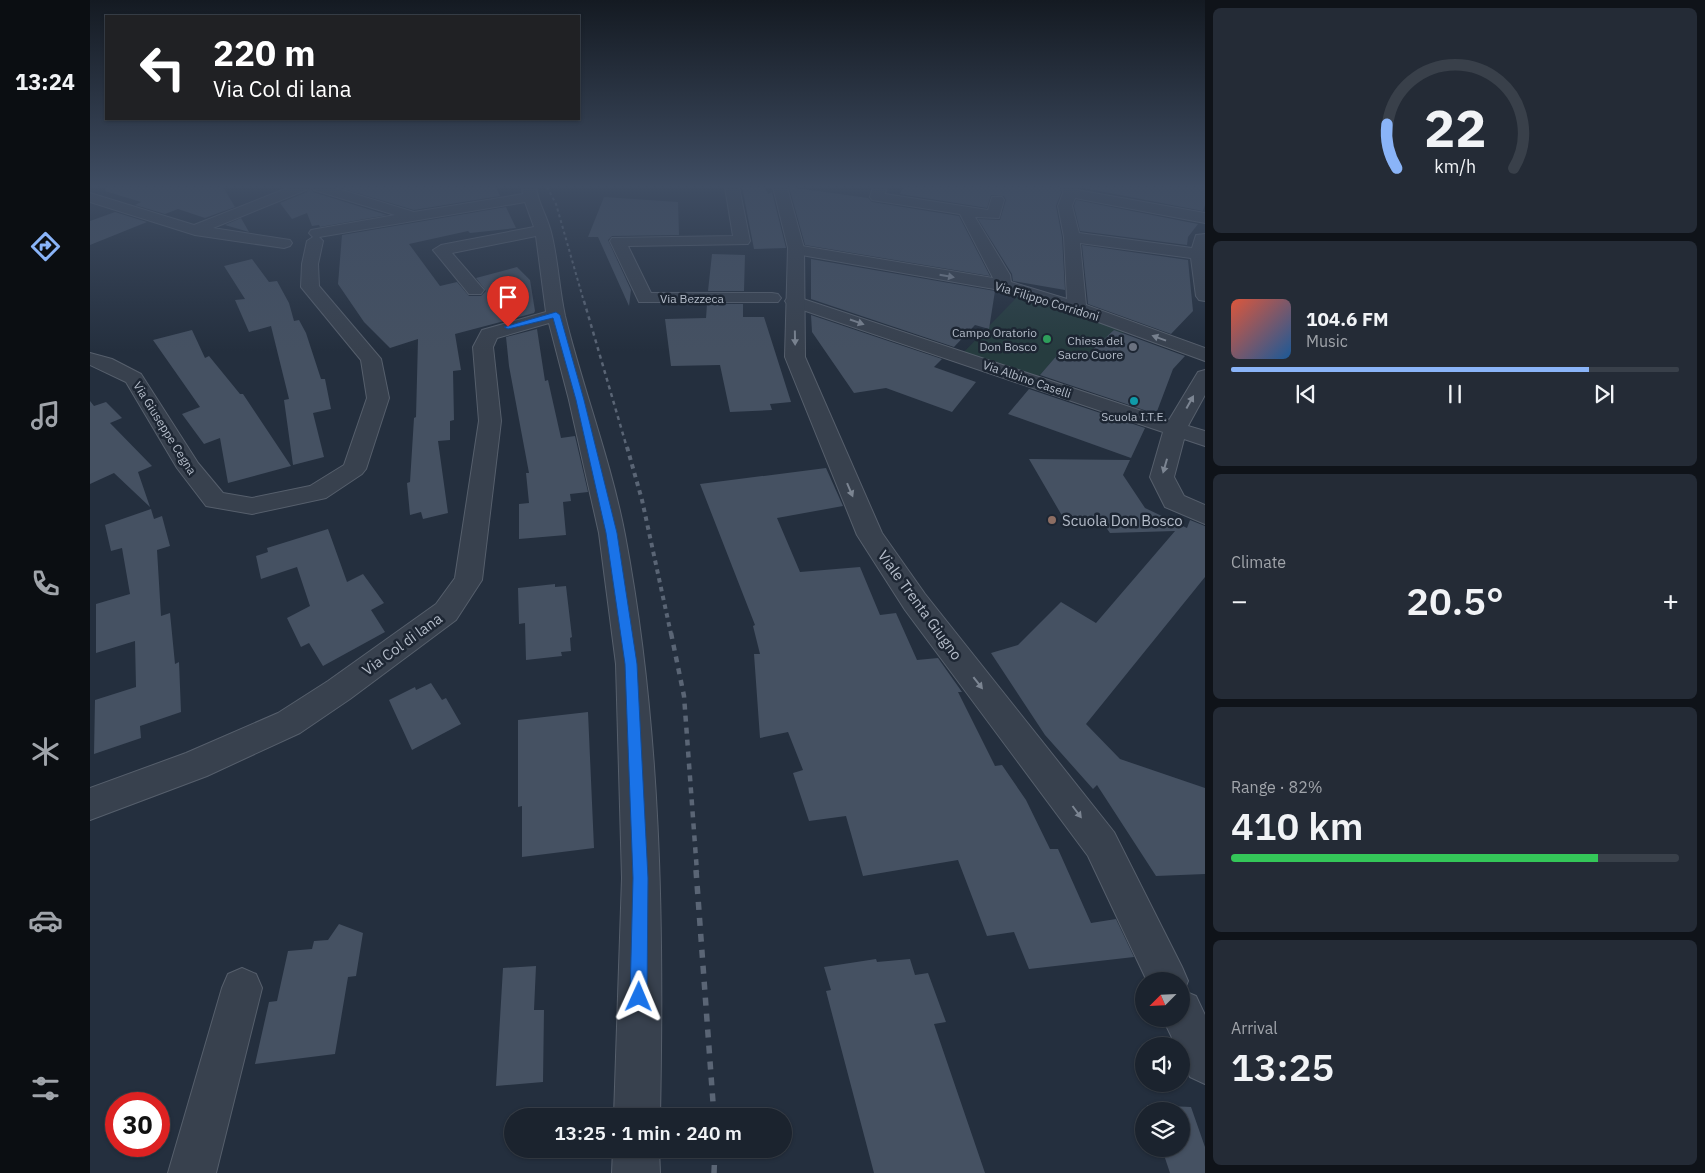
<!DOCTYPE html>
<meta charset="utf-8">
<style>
body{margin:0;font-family:"IBM Plex Sans",sans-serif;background:#242b36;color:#f1f3f6;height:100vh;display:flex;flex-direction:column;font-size:19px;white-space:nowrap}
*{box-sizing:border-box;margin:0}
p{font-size:16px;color:#a0a4aa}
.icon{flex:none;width:28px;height:28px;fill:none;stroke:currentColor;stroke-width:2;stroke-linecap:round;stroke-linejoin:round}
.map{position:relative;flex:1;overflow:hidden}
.details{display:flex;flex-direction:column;gap:8px;padding:8px;background:#0f1319;width:500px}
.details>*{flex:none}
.banner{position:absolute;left:15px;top:15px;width:475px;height:105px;border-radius:0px;box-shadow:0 1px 4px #0004,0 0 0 1px #39404a;background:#202124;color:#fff;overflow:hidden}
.needle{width:32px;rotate:246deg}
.tools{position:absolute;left:1045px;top:972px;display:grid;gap:10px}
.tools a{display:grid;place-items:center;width:55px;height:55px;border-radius:50%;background:#1b232e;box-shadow:0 1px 4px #0004,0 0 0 1px #39404a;font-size:25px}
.speed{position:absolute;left:15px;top:1092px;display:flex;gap:10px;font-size:25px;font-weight:700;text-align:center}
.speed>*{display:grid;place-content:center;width:65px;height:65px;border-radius:50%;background:#1b232e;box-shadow:0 1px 4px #0004,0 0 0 1px #39404a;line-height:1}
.speed .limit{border:8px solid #d22;background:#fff;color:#111}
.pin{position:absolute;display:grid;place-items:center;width:42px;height:42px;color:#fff;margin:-51px -21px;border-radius:50% 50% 50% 0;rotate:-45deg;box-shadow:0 0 5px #0007}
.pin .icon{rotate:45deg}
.me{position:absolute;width:55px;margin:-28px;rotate:1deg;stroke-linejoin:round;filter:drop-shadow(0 0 4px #0008)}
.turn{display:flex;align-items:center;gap:18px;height:105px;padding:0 25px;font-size:22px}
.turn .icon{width:65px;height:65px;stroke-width:2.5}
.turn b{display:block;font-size:35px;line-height:42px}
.big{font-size:38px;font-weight:600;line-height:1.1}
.details .card{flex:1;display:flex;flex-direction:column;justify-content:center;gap:8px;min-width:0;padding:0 18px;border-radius:8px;background:#242b36}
.details .dial{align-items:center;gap:0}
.dial svg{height:130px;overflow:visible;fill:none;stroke:#39404a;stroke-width:7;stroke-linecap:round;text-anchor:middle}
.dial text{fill:#f1f3f6;stroke:none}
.song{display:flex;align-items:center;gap:15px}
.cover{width:60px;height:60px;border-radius:8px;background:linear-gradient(135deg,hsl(10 70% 55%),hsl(210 70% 35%))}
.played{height:5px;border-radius:2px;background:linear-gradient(90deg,#8ab4f8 80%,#39404a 80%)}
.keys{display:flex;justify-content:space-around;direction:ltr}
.heat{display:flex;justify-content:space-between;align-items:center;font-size:28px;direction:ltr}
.charge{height:8px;border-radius:4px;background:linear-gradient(90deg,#34c759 82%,#39404a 0)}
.trip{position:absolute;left:414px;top:1108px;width:288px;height:50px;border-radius:25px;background:#1b232e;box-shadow:0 1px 4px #0004,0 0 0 1px #39404a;font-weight:600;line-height:50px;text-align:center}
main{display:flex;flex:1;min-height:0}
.tab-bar{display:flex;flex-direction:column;width:90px;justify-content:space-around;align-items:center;background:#0b0e12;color:#a0a4aa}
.tab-bar .icon{width:35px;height:35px}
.tab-bar .selected{color:#8ab4f8}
.tab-bar b{font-size:22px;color:#f1f3f6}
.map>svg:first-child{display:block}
.green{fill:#263c3f}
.building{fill:#455162}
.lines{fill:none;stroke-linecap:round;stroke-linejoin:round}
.minor-casing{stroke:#565f6c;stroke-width:2}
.tertiary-casing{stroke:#565f6c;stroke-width:2}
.minor{fill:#38414e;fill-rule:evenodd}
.tertiary{fill:#38414e;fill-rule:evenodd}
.rail-far4{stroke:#5a6575;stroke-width:2;stroke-dasharray:3 3;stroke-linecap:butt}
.rail-far3{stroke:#5a6575;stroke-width:2.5;stroke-dasharray:4 4;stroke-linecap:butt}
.rail-far2{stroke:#5a6575;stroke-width:4;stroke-dasharray:4.5 4.5;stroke-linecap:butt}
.rail-far1{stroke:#5a6575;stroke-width:4.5;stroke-dasharray:6 6;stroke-linecap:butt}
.rail{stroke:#5a6575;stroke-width:5.5;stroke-dasharray:8 8;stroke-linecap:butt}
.oneway{fill:#7c8592}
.route{fill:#1a73e8;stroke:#114b97}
.leisure-dot{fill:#2e9e5b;stroke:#1d2633;stroke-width:2}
.worship-dot{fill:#6b7280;stroke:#1d2633;stroke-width:2}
.culture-dot{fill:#0f9aa8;stroke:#1d2633;stroke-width:2}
.education-dot{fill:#8d6e63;stroke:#1d2633;stroke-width:2}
.labels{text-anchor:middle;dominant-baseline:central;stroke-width:5;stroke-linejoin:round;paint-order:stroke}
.far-street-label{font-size:12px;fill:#b4bcc9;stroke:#1d2633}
.far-poi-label{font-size:12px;fill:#b4bcc9;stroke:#1d2633;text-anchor:end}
.poi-label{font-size:15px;fill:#b4bcc9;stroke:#1d2633;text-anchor:start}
.street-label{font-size:15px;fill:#b4bcc9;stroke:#1d2633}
</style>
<main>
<nav class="tab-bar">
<b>13:24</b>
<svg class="icon selected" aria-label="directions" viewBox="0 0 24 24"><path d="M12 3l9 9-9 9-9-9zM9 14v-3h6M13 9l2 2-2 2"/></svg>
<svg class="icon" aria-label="music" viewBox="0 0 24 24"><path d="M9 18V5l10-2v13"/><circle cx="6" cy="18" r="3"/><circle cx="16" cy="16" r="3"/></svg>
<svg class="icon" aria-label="phone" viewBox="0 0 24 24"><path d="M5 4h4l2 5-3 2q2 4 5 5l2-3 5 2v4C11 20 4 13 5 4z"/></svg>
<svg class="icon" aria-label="climate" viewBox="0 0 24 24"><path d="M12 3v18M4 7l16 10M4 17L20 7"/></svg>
<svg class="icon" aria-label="car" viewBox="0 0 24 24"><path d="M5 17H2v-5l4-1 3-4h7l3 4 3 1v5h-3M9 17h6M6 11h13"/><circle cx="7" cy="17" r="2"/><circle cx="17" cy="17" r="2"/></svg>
<svg class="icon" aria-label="filters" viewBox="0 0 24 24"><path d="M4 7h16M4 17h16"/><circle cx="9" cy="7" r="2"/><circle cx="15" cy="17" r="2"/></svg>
</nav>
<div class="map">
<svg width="1115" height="1173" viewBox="0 0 1115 1173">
<rect width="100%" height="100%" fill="#242f3e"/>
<path class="green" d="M 930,294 L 1037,330 L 1014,351 L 1005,347 L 993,358 L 972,350 L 949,376 L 874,352 Z"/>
<path class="building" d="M 16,187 L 133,187 L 145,207 L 115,218 L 88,209 L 75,214 L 45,205 L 51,202 L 15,191 Z
M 220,187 L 223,192 L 297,215 L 230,227 L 229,225 L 222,226 L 217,213 L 202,219 L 190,203 L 217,192 Z
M 247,187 L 406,187 L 410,196 L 324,210 Z
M 652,187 L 675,187 L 678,194 L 682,192 L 696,248 L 664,249 Z
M 699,187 L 778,198 L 782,202 L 869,216 L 900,276 L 715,245 Z
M 813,187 L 970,187 L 971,193 L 966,206 L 972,237 L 975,290 L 923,281 L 922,274 L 888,219 L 910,220 L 916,200 L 914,196 L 901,195 L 897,208 L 810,194 Z
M 988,187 L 1115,187 L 1115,205 L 1113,211 Z
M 514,197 L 588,202 L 589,235 L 522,236 L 518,240 L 541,290 L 539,306 L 508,237 L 498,237 Z
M 986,200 L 1108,224 L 1098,237 L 1097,245 L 990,231 L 984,206 Z
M 416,207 L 426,228 L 380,233 L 378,231 L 319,244 L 350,286 L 367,282 L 379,296 L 391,296 L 396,291 L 386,278 L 427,267 L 440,280 L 445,311 L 444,313 L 365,334 L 371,370 L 363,371 L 364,420 L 360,421 L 360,440 L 348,441 L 358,513 L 333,519 L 331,512 L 320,515 L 317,483 L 320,482 L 324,418 L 326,417 L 328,339 L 300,348 L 274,322 L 248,284 L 252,235 Z
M 25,212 L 57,222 L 0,245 L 0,221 Z
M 151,218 L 159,232 L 135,225 Z
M 992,245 L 1098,260 L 1103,311 L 1081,334 L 998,304 Z
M 622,254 L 655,255 L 654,291 L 618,291 Z
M 162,259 L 179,282 L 187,281 L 199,303 L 204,321 L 209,320 L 216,333 L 231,379 L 235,379 L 241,409 L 223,413 L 234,457 L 203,465 L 194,400 L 199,399 L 181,326 L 159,332 L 145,300 L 155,299 L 134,266 Z
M 721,259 L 905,291 L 899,329 L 885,325 L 864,347 L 721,299 Z
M 617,304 L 653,304 L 653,317 L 674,317 L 701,402 L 680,404 L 682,410 L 640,412 L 630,365 L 581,366 L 575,319 L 616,318 Z
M 721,315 L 852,359 L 844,367 L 886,382 L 862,412 L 796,388 L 764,393 L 722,332 Z
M 447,329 L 455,381 L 458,380 L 471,438 L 485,436 L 498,492 L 480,494 L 481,501 L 473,502 L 476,535 L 429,539 L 429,504 L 439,503 L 436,473 L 439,473 L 419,366 L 416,337 Z
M 102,330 L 115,358 L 119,356 L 150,394 L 153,394 L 201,466 L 138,483 L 130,438 L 114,444 L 92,414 L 110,407 L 63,340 Z
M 1024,330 L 1095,356 L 1083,369 L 1066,414 L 950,375 L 969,353 L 990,361 Z
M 939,389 L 1055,428 L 1041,458 L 918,414 Z
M 0,401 L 4,406 L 16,402 L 32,418 L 20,423 L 62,466 L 48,472 L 60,507 L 24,473 L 0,484 Z
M 939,459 L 1040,460 L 1033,475 L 1055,508 L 1097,528 L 1100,520 L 1115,526 L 1115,577 L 996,724 L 1030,759 L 1115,788 L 1115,874 L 1066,876 L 1007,785 L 1003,789 L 955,735 L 901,653 L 928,645 L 971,602 L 1006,623 L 1085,531 L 1020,533 L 1015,526 L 978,526 Z
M 736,468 L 753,506 L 687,518 L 710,572 L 770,567 L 790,615 L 806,613 L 827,660 L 848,658 L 872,692 L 868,692 L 905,766 L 912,765 L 936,800 L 960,849 L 968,849 L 1001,923 L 1026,919 L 1044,957 L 939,969 L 924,932 L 897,936 L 868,860 L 773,876 L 756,816 L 719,821 L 703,773 L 713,770 L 698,732 L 670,738 L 664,654 L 670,654 L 663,626 L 665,625 L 610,484 Z
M 61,509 L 64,519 L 72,516 L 80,546 L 67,550 L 71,616 L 80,613 L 85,664 L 89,662 L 91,712 L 50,726 L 51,738 L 4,754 L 5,700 L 46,687 L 45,641 L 6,653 L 6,604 L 40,594 L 32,548 L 21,551 L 15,525 Z
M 238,529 L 257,582 L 273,574 L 294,603 L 281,610 L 295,632 L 233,666 L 219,643 L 211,647 L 197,618 L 220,606 L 207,567 L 171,579 L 166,556 L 178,552 L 177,548 Z
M 465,584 L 465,587 L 476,586 L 482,637 L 480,638 L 481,651 L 471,652 L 472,656 L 436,660 L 435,623 L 429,624 L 428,588 Z
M 341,683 L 352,700 L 356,698 L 371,724 L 322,750 L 299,700 L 325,687 L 326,690 Z
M 498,712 L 504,848 L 432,857 L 432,806 L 428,807 L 428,720 Z
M 249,924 L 273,933 L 266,976 L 258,977 L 245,1054 L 165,1064 L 179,1002 L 187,1001 L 198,951 L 222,949 L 224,941 L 238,940 Z
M 786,959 L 787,962 L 820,959 L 825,975 L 838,973 L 856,1022 L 844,1024 L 895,1173 L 784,1173 L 736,991 L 741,990 L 734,967 Z
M 446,966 L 444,1010 L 454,1010 L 453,1082 L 406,1086 L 413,968 Z
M 1057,1105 L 1101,1107 L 1115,1147 L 1115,1173 L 1080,1173 L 1072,1149 L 1091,1149 L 1091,1111 L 1059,1111 Z"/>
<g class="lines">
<defs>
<path id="minor" d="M 200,187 L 218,187 L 216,190 L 123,228 L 200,240 L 202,243 L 200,246 L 194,248 L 105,235 L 0,202 L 0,193 L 104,225 Z
M 222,187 L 242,187 L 324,212 L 433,194 L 432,187 L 446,187 C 448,203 457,216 461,232 C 468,259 469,288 475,316 C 493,389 521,461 535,535 C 571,726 574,923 570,1116 L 524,1116 L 532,878 L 526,664 L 509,533 L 479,400 L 459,323 L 407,338 L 403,347 L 411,421 L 392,580 L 366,620 L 260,699 L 210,733 L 117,776 L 0,820 L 0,788 L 96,753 L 188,713 L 238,681 L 346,604 L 365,578 L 389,421 L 383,347 L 392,330 L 456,312 L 446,236 L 362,253 L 394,290 L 391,294 L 379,294 L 343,250 L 351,245 L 444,227 L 435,202 L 229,237 L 233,241 L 228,264 L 229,286 L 291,359 L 299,398 L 276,469 L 272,474 L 236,498 L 162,514 L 116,506 L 87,468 L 36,382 L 0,365 L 0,353 L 22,359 L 51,374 L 108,463 L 133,493 L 162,498 L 220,486 L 254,465 L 277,398 L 271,360 L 211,287 L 212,264 L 217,241 L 223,237 L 219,233 L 221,230 L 305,215 L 224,190 Z
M 635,187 L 649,187 L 660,241 L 658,244 L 538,246 L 561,293 L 682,293 L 688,294 L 691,298 L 688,302 L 549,302 L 520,241 L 522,238 L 643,236 Z
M 783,187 L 797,187 L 795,194 L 898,210 L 902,197 L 912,197 L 914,200 L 909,218 L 885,217 L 920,275 L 921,282 L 977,299 L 974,237 L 968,206 L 973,193 L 972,187 L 986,187 L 987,190 L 1115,213 L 1115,223 L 985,198 L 982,206 L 989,233 L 1102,248 L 1106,235 L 1115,234 L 1115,301 L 1109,300 L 1106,296 L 1101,258 L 990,243 L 996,305 L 1115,348 L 1115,361 L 981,312 L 910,290 L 700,253 L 698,250 L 700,247 L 706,245 L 903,278 L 870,214 L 782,200 L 780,197 Z
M 704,296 L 1079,420 L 1108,372 L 1115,370 L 1115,395 L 1098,426 L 1115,431 L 1115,446 L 1094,439 L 1084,477 L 1094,496 L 1115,505 L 1115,524 L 1075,507 L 1060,477 L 1073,432 L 698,305 L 695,301 L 698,297 Z
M 152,968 L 166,974 L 172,988 L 126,1173 L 78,1173 L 132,988 L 138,974 Z
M 523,1149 L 569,1149 L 570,1173 L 522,1173 Z"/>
<path id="tertiary" d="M 683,187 L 697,187 L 714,248 L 715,357 L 792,533 L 835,594 L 1024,832 L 1092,967 L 1098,981 L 1094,991 L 1106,996 L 1115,1015 L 1115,1084 L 1100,1077 L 1091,1059 L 1091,1046 L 1086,1046 L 1073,1019 L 1091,1019 L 1091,981 L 1057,981 L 998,856 L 815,610 L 767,535 L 695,357 L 698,248 Z"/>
</defs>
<use href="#minor" class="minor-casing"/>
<use href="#tertiary" class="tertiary-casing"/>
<use href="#minor" class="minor"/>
<use href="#tertiary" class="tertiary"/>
<path class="rail-far4" d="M 457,187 L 466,204 L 494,302"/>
<path class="rail-far3" d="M 494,301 L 537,448"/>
<path class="rail-far2" d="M 537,447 L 552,500 L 581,634"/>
<path class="rail-far1" d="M 581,633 L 594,696 L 607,872"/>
<path class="rail" d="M 606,870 L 624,1116
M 624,1173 L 625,1149"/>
</g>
<defs><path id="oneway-solid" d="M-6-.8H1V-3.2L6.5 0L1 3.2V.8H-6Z" transform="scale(1.25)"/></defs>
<g class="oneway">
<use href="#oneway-solid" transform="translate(857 276) rotate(10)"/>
<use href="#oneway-solid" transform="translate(767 322) rotate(19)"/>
<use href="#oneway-solid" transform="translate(705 338) rotate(89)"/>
<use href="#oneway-solid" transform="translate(1069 338) rotate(-160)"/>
<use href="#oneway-solid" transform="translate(1100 402) rotate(-61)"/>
<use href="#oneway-solid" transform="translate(1075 466) rotate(106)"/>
<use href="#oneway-solid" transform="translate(760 490) rotate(67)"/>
<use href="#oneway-solid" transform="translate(888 683) rotate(52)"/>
<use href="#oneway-solid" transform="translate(987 812) rotate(53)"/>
</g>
<linearGradient id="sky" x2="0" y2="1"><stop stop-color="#141a22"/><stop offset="0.53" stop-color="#3f4d63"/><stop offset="1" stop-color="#3f4d63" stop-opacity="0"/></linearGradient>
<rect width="1115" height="351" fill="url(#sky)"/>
<path class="route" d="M 466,312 L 470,315 L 494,400 L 527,533 L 547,664 L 558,878 L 557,997 L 555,1003 L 549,1006 L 543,1003 L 540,997 L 543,878 L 535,664 L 516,533 L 486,400 L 463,318 L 418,329 L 414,327 Z"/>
<circle class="leisure-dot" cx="957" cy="339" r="5"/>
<circle class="worship-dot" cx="1043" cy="347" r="5"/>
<circle class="culture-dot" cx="1044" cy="401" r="5"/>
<circle class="education-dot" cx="962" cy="520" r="5"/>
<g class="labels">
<g class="far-street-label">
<text x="602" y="298">Via Bezzeca</text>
<text transform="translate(957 301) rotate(17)">Via Filippo Corridoni</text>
<text transform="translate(937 379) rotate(19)">Via Albino Caselli</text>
<text transform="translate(75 428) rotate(58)">Via Giuseppe Cegna</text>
</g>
<g class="far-poi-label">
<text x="947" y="332">Campo Oratorio<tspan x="947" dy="14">Don Bosco</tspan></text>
<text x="1033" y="340">Chiesa del<tspan x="1033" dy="14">Sacro Cuore</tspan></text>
<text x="1044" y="416" text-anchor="middle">Scuola I.T.E.</text>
</g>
<g class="poi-label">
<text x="972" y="520">Scuola Don Bosco</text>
</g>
<g class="street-label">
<text transform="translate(830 605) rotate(54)">Viale Trenta Giugno</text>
<text transform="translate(312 644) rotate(-36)">Via Col di lana</text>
</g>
</g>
</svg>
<div class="tools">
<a><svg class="needle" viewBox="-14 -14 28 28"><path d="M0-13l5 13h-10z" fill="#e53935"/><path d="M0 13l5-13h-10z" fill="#a0a4aa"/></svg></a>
<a><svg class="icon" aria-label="sound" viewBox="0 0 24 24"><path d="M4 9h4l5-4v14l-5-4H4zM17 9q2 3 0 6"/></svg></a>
<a><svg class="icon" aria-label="layers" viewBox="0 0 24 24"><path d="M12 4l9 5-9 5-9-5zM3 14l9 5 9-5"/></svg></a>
</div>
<div class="speed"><div class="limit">30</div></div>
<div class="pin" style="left:418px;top:327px;background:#d93025"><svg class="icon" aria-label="arrive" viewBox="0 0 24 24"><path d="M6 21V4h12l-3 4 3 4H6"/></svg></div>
<svg class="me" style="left:549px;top:997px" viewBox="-20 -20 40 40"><path d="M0-17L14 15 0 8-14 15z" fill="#1a73e8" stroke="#fff" stroke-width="4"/></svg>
<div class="trip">13:25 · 1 min · 240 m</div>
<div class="banner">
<div class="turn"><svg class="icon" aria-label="left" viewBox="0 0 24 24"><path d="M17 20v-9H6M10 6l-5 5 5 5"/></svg><div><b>220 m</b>Via Col di lana</div></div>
</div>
</div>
<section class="details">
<div class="card dial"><svg viewBox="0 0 100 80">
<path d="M14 69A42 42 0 1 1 86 69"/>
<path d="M14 69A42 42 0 0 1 8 42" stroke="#8ab4f8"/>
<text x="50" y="56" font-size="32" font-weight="700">22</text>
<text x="50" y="72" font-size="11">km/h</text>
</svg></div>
<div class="card">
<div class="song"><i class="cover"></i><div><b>104.6 FM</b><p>Music</p></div></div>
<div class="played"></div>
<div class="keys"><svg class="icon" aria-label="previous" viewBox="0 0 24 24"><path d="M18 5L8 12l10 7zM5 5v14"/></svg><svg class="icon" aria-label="pause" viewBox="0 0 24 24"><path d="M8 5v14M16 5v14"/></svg><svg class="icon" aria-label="next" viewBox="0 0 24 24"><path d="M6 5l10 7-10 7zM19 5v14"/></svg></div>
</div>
<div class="card"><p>Climate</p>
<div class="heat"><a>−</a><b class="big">20.5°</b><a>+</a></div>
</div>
<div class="card"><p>Range · 82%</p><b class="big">410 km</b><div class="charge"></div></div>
<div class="card"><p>Arrival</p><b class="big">13:25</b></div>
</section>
</main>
